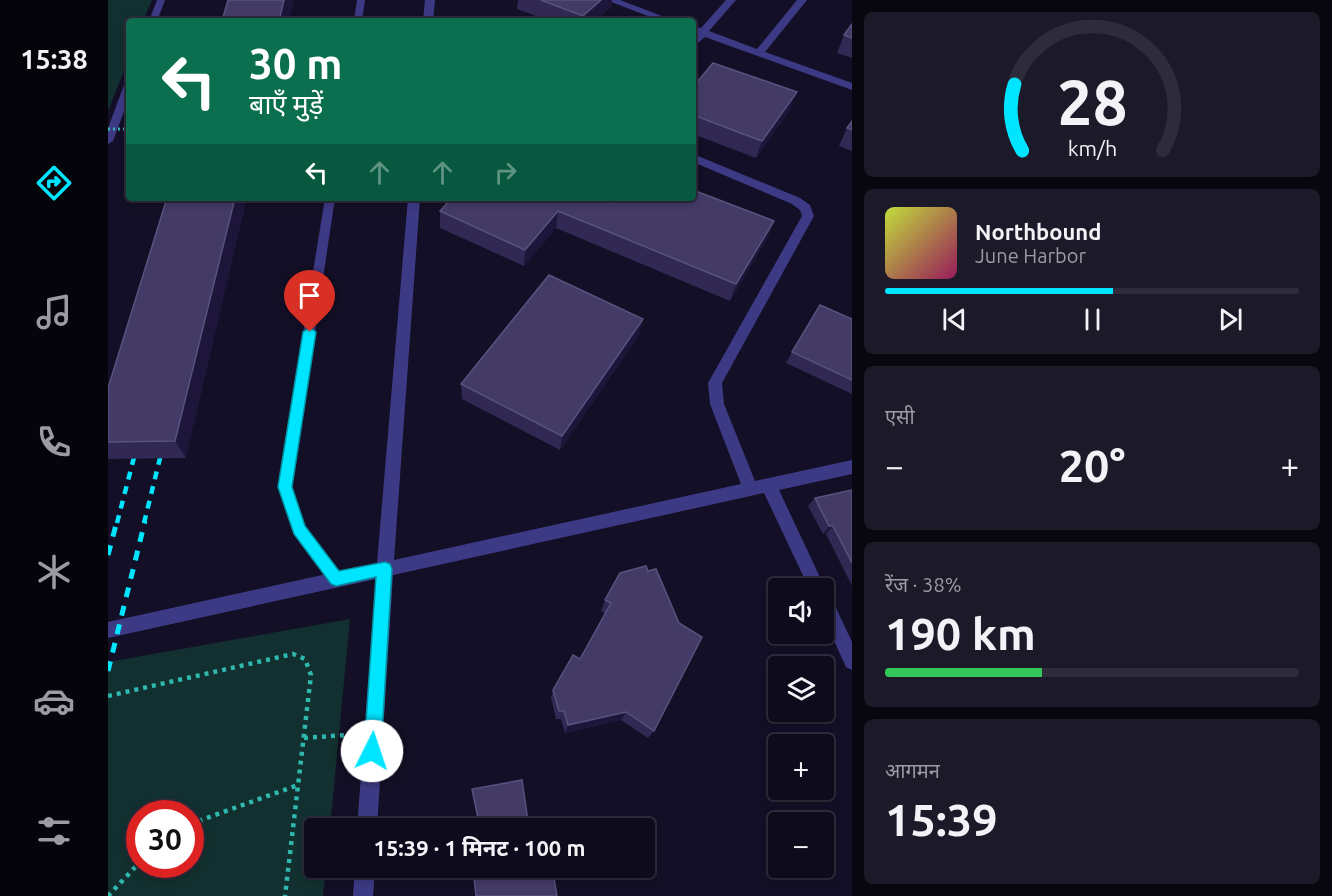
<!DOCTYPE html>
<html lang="hi">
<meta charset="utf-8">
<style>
body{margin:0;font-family:Ubuntu,"Noto Sans Devanagari",sans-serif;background:#1c1929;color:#f1f3f6;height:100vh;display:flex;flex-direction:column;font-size:22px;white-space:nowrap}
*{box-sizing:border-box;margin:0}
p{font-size:20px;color:#9b9ba3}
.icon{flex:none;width:33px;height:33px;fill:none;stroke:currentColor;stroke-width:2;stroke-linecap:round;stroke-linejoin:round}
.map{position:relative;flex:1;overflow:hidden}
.panel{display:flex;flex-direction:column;gap:12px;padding:12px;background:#08060f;width:480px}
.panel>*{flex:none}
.guide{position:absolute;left:18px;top:18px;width:570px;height:183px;border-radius:6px;box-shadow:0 3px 9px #0003,0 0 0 2px #2e2b3b;background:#0b6e4f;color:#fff;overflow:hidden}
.tools{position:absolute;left:660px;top:578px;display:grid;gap:12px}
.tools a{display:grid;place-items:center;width:66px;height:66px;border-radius:6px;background:#0e0b1c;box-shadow:0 3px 9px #0003,0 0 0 2px #2e2b3b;font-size:30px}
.speed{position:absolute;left:18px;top:800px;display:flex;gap:12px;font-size:30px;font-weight:700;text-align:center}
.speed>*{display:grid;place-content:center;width:78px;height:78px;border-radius:50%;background:#0e0b1c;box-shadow:0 3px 9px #0003,0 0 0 2px #2e2b3b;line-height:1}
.speed .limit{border:9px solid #d22;background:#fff;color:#111}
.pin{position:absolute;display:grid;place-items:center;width:51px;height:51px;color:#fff;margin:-62px -26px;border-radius:50% 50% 50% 0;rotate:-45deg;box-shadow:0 0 6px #0007}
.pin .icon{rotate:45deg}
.me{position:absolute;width:66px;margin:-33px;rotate:4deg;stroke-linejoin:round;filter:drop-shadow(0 0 4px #0008)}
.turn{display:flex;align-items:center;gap:21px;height:126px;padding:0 24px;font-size:27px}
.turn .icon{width:78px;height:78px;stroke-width:2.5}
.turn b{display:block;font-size:42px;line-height:51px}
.lanes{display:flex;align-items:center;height:57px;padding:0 24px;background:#0003;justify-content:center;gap:30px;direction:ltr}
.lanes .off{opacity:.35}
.big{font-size:45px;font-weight:700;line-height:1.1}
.panel .tile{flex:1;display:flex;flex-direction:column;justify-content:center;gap:9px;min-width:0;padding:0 21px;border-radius:9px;background:#1c1929}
.panel .dial{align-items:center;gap:0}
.dial svg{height:156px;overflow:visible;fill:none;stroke:#2e2b3b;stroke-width:7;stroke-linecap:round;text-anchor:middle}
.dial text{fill:#f1f3f6;stroke:none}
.song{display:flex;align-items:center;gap:18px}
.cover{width:72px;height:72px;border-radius:9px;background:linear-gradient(135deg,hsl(70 70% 55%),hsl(330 70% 35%))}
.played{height:6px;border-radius:3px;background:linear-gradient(90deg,#00e5ff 55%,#2e2b3b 55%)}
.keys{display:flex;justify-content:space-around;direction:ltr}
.heat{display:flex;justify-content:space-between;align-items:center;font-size:33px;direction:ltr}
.charge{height:9px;border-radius:4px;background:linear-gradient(90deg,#34c759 38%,#2e2b3b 0)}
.trip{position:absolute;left:196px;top:818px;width:351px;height:60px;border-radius:6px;background:#0e0b1c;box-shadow:0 3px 9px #0003,0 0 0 2px #2e2b3b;font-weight:700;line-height:60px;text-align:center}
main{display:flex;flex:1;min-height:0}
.tabs{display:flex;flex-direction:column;width:108px;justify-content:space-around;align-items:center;background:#06040b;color:#9b9ba3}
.tabs .icon{width:42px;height:42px}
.tabs .active{color:#00e5ff}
.tabs b{font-size:27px;color:#f1f3f6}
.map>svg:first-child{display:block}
.green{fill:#12302f;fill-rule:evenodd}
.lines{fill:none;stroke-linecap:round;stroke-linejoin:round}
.path{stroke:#2fb8b0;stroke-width:4.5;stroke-dasharray:4 5;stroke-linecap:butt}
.service{fill:#3d3a85;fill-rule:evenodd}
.minor{fill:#3d3a85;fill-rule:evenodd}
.rail-far1{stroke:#00e5ff;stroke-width:4.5;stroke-dasharray:8 7;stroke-linecap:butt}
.rail{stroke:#00e5ff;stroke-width:5;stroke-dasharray:10 9;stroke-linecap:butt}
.path-bridge{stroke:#2fb8b0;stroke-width:3;stroke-dasharray:2 3;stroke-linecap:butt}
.wall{fill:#312854}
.shaded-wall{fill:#1d163a}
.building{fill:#433a66;stroke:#5a527e;stroke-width:1.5}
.route{fill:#00e5ff;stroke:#0095a6;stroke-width:1.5}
</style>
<main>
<nav class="tabs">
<b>15:38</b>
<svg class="icon active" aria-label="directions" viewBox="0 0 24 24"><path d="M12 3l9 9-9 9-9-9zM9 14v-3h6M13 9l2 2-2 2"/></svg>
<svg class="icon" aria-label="music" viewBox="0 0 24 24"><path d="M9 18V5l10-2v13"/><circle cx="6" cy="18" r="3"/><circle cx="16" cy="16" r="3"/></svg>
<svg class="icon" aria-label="phone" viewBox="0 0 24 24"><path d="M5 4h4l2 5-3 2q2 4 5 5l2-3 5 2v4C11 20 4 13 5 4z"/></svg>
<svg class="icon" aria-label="climate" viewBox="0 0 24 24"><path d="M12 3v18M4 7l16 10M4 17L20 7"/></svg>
<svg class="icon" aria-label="car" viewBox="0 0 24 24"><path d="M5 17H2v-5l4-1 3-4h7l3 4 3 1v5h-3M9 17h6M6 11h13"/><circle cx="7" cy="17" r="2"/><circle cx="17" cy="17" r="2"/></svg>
<svg class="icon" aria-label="filters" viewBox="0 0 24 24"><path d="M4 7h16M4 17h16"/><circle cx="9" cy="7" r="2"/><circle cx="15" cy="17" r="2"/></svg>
</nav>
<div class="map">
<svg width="744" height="896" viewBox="0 0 744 896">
<rect width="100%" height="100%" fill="#130f26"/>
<path class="green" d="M 0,0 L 44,0 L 35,21 L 21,21 L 21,58 L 0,111 Z
M 242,619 L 222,828 L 207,828 L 207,867 L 218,867 L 215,896 L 0,896 L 0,662 ZM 32,813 L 82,813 L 82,864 L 32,864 Z"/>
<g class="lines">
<path class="path" d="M 0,696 L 185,654 L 197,659 L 203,675 L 177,896
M 196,738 L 238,735
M 82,824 L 190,785
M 0,896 L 32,862"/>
<path class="service" d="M 49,0 L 57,0 L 49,21 L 41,21 Z
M 249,0 L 257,0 L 254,21 L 246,21 Z
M 21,82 L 21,98 L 5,141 L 0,144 L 0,128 L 16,85 Z
M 217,198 L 227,198 L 184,487 L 197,526 L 233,574 L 235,579 L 233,584 L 228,586 L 223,584 L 186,534 L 170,487 Z"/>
<path class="minor" d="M 317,0 L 327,0 L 325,21 L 315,21 Z
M 498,0 L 512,0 L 567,21 L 553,21 Z
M 618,0 L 628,0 L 601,31 L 649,49 L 689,0 L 699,0 L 657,52 L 744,83 L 744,90 L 597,37 L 585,47 L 585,38 L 588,34 L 585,32 L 585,26 L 593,28 Z
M 585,154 L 692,198 L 702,205 L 706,216 L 614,383 L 616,404 L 647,481 L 744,460 L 744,474 L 671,490 L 717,588 L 716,592 L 716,588 L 701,588 L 656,493 L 285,575 L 269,828 L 249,828 L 268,579 L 0,638 L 0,622 L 269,563 L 300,198 L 312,198 L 286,560 L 633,484 L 602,404 L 600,383 L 694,216 L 692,210 L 684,204 L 585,162 Z
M 716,593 L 722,595 L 744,642 L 744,670 L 738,667 L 716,619 Z
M 247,867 L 267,867 L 265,896 L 245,896 Z"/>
<path class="rail-far1" d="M 9,523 L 30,442
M 36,523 L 56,442"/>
<path class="rail" d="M 0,555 L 9,521
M 0,671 L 37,521"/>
<path class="path-bridge" d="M 0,129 L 21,129"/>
</g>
<path class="wall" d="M 410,0 L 504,0 L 504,6 L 487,21 L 441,21 L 409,9 Z
M 744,24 L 744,58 L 729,53 L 736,35 Z
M 585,87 L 682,110 L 648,158 L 585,134 Z
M 744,121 L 744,151 L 731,146 L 739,128 Z
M 59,198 L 78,458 L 0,459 L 0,388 Z
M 503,203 L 666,221 L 659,238 L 622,301 L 448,228 L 416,266 L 332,228 L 332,211 Z
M 535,319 L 531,335 L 452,450 L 354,399 L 353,384 Z
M 744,319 L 744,394 L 678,363 L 684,352 Z
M 744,490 L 744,586 L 718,534 L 715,534 L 700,506 L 707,498 Z
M 512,573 L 546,731 L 540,738 L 513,720 L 457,733 L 453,719 L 448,719 L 443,698 L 445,690 L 472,659 L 497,613 L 493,611 L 497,600 Z"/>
<path class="shaded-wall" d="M 176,0 L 186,0 L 181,21 L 171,21 Z
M 493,0 L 504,0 L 504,6 L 487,21 L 474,21 L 475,16 Z
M 689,92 L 682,110 L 648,158 L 654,141 Z
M 127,198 L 139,198 L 78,458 L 67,441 Z
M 450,211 L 448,228 L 416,266 L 417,250 Z
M 666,221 L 659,238 L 622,301 L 628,284 Z
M 535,319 L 531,335 L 452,450 L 454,436 Z
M 721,526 L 725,526 L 718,534 L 715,534 Z
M 518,712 L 513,720 L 457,733 L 460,725 Z"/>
<path class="building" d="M 120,0 L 176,0 L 171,21 L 114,21 Z
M 433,0 L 493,0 L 475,16 Z
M 744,24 L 744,38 L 736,35 Z
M 605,63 L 689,92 L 654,141 L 585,115 L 585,87 Z
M 744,121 L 744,130 L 739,128 Z
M 585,190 L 666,221 L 628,284 L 450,211 L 417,250 L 332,211 L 344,198 L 490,198 L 503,203 L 507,198 L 585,198 Z
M 59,198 L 127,198 L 67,441 L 0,442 L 0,388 Z
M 441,275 L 535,319 L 454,436 L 353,384 Z
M 712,305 L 744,319 L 744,380 L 684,352 Z
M 744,490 L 744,563 L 725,526 L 721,526 L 707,498 Z
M 538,566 L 540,571 L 548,569 L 571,623 L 594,637 L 546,731 L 518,712 L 460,725 L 456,711 L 451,711 L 445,690 L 465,655 L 472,659 L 503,603 L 497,600 L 512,573 Z
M 414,780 L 421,828 L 372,828 L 364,789 Z
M 365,867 L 444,867 L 449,896 L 368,896 Z"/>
<path class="route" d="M 202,327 L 208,332 L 184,487 L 197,526 L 231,571 L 277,562 L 282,564 L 284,569 L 273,751 L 270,757 L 264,759 L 258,757 L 256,751 L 268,577 L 228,586 L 223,584 L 186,534 L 170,487 L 195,332 Z"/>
</svg>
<div class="tools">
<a><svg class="icon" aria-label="sound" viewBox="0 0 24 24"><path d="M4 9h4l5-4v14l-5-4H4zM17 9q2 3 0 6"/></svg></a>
<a><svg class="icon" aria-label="layers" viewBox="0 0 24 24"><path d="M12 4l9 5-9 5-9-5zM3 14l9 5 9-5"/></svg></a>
<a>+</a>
<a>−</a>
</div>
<div class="speed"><div class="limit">30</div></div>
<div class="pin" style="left:202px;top:332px;background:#d93025"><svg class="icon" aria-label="arrive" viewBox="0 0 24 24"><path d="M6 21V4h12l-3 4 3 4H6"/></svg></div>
<svg class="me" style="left:264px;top:751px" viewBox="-20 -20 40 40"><circle r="19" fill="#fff"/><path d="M0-13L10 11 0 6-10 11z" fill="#00e5ff"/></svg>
<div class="trip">15:39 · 1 मिनट · 100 m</div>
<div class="guide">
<div class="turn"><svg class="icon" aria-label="left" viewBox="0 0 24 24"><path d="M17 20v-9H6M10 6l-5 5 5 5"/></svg><div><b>30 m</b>बाएँ मुड़ें</div></div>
<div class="lanes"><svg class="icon" aria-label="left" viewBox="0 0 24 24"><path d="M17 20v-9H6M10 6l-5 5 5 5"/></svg><svg class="icon off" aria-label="ahead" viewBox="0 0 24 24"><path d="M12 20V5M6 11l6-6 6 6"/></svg><svg class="icon off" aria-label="ahead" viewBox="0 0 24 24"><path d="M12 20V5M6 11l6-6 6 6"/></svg><svg class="icon off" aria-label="right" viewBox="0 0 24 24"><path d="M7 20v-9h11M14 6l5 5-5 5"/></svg></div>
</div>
</div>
<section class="panel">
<div class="tile dial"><svg viewBox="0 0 100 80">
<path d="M14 69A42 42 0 1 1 86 69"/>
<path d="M14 69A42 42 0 0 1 10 35" stroke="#00e5ff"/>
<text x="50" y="56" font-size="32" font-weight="700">28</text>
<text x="50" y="72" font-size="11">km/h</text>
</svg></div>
<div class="tile">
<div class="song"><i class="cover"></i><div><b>Northbound</b><p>June Harbor</p></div></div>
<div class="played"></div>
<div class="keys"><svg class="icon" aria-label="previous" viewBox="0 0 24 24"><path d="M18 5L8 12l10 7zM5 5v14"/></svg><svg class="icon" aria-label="pause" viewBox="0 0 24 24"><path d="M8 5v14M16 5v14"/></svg><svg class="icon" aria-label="next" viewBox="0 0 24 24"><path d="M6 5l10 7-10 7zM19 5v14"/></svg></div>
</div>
<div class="tile"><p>एसी</p>
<div class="heat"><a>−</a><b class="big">20°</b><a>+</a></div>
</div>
<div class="tile"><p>रेंज · 38%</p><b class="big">190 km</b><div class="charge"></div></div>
<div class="tile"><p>आगमन</p><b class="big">15:39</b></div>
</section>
</main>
